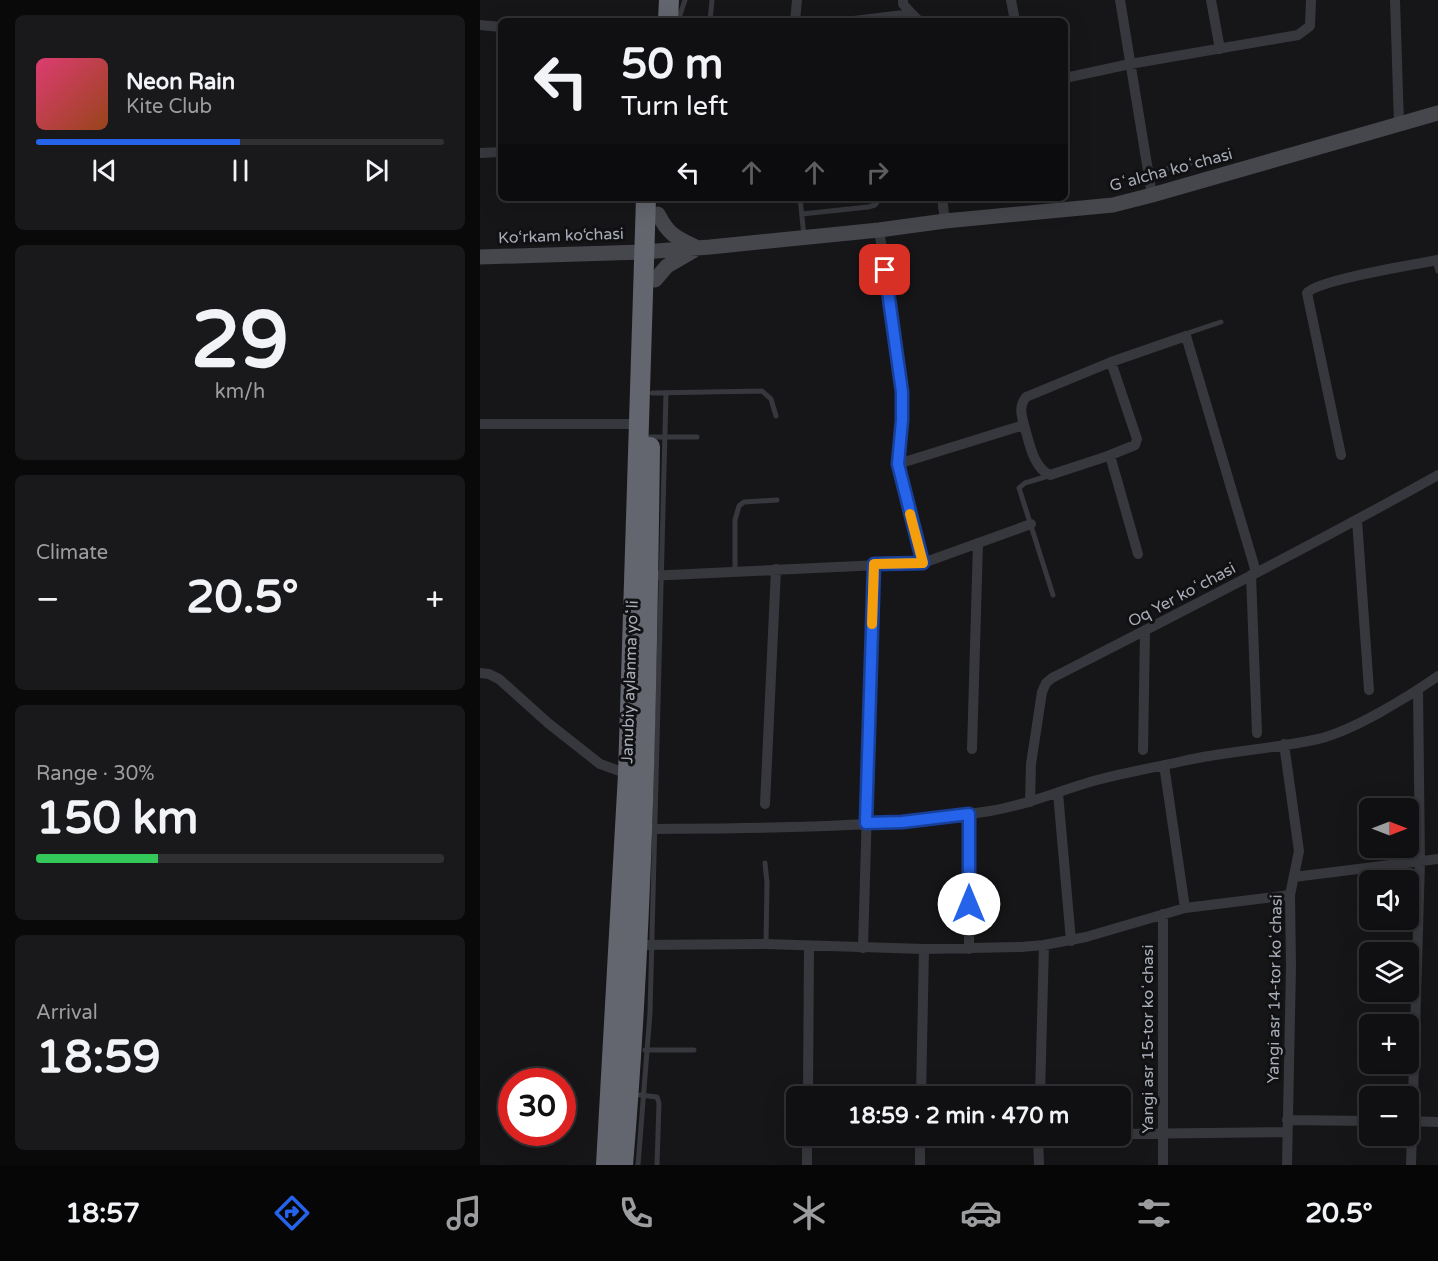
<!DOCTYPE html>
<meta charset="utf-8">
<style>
body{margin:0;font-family:"Varela Round",sans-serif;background:#19191b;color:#f1f3f6;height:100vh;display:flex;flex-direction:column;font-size:22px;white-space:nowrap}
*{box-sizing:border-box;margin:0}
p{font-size:20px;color:#9c9d9f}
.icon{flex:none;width:33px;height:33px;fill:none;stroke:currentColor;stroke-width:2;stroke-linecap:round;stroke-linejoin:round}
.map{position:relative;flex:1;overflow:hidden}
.details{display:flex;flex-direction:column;gap:15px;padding:15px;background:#09090a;width:480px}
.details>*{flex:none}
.guide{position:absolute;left:18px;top:18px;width:570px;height:183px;border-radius:9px;box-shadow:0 6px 24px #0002,0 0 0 2px #303032;background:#101012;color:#f1f3f6;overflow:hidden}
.needle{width:39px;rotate:90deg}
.buttons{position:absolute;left:879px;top:798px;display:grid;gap:12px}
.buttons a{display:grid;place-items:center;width:60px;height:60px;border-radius:9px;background:#101012;box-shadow:0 6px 24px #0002,0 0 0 2px #303032;font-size:30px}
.speed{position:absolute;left:18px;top:1068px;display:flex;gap:12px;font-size:30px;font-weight:700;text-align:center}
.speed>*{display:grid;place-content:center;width:78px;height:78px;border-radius:50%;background:#101012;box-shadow:0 6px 24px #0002,0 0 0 2px #303032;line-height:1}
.speed .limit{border:9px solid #d22;background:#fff;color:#111}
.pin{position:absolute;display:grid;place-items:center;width:51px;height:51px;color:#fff;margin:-26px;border-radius:12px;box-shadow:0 3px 9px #0006}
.me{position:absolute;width:66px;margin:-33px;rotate:0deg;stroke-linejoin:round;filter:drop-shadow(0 0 4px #0008)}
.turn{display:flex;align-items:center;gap:21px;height:126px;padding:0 24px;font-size:27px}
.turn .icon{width:78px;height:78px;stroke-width:2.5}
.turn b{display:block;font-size:42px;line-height:51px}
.lanes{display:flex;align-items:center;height:57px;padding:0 24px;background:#0003;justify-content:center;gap:30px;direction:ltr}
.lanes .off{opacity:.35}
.big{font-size:45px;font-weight:700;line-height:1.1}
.details .widget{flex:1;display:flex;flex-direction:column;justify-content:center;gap:9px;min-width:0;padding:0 21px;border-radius:9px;background:#19191b}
.details .dial{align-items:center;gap:0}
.dial b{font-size:78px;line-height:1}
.song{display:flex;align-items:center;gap:18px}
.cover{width:72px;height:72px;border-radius:9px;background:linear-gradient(135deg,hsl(340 70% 55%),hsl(20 70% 35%))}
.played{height:6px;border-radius:3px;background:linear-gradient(90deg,#2563eb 50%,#303032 50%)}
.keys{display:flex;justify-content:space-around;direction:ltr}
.heat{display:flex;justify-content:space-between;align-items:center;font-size:33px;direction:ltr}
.charge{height:9px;border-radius:4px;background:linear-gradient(90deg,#34c759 30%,#303032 0)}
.trip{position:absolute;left:306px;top:1086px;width:345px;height:60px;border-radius:9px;background:#101012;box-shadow:0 6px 24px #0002,0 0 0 2px #303032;font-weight:700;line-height:60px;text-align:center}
.tabs{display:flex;height:96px;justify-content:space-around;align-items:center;background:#060607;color:#9c9d9f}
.tabs .icon{width:42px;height:42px}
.tabs .selected{color:#2563eb}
.tabs b{font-size:27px;color:#f1f3f6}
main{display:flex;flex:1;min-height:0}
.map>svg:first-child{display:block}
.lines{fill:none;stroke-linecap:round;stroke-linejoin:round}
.lane{stroke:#37383d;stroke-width:5}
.street{stroke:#37383d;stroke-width:10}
.secondary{stroke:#45474d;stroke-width:15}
.highway{stroke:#63666e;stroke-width:20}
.route-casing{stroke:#184099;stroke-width:15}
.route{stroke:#2563eb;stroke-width:10}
.slow{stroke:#f59e0b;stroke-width:10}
.labels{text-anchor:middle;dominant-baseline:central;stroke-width:6;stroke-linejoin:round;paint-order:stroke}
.street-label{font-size:16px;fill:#a8adb8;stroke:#111113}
</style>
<main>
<section class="details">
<div class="widget">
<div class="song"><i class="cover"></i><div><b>Neon Rain</b><p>Kite Club</p></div></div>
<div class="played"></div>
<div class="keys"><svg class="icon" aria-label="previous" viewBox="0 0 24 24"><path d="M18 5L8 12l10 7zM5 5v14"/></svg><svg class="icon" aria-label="pause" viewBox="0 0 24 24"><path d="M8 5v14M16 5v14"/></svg><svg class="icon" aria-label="next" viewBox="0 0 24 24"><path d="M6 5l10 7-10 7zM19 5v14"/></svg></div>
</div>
<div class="widget dial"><b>29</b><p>km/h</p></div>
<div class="widget"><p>Climate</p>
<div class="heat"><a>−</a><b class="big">20.5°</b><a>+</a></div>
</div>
<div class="widget"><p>Range · 30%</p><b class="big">150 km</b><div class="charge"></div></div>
<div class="widget"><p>Arrival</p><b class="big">18:59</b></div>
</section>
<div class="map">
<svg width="958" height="1165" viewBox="0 0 958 1165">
<rect width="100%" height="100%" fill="#161618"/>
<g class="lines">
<path class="lane" d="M 198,21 L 205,0
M 230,21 L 232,0
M 669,174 L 737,156
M 320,198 L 324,236
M 322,214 L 388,207 L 395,205 L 400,198
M 955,260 L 958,271
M 705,334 L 741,322
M 172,393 L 282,391 L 291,399 L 296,416
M 170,437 L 217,437
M 568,476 L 545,483 L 539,488 L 573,595
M 255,571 L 255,520 L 259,506 L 264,502 L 297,500
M 285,863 L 287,883 L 286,944
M 165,1050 L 214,1050
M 160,1095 L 177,1097 L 179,1103 L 177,1165
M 158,1165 L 170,1013 L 186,393"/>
<path class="street" d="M 423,0 L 423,4 L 432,14
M 531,0 L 535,21
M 640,0 L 672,195
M 731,0 L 740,49
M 915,0 L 919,124
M 315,21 L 317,0
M 374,21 L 432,14 L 439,21
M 0,25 L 21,27
M 585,78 L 650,64 L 818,35 L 830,26 L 831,0
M 0,153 L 21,152
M 462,198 L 465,221
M 399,230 L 415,330 L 422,392 L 422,420 L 418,464 L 443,563
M 0,424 L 157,424
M 544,425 C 549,441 553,468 570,475 L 628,456 L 631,459 L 658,554
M 861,455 L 827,293 C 837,280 937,264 958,260
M 628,456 L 655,445 L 657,439 L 631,362
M 418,464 L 544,425 C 541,414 539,406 546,397 L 631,362 L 706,336 L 776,572
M 877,520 L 889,690
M 771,575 L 777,733
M 168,576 L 443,563 L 551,524
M 0,673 L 9,674 L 19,679 L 68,723 L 120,764 L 148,774
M 804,744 L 819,851 L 810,895 L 811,966 L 807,1165
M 492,749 L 498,543
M 663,750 L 665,632
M 684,765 L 705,908
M 578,793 L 591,941
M 550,802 L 551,764 L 562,692 L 566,683 L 572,678 C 701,612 831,546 958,475
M 285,804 L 296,569
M 489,814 L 489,949
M 161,829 C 278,828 395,829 510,811 C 547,805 576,792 610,782 C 641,773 673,768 703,761 C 748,751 794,749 838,739 C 873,731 928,697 958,676
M 814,877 L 958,859
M 156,945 L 286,944 L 444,949 L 541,947 L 564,945 L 606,937 L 705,908 L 810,895
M 383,948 L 394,564
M 328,1096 L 329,946
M 441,1096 L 444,949
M 560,1096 L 564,945
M 807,1120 L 890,1121
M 928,1121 L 958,1122
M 640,1134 L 807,1132
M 558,1136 L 559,1165
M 327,1165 L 327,1136
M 440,1165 L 440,1136
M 683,1165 L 683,914
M 931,1165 L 940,862 L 938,690"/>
<path class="secondary" d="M 178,214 C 188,234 196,238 216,247
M 0,257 L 163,252 L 230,247 L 399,230 L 465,221 L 633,205 L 672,195 L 958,113
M 175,280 L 187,266 L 213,251"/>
<path class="highway" d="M 188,21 L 189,0
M 126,1165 L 148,774 L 166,198
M 143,1165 C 163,926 167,686 170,447"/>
</g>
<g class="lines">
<defs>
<path id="route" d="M 405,270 L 422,392 L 422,420 L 418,464 L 443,563 L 394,564 L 386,823 L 422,822 L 489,814 L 489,904"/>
</defs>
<use href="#route" class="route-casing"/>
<use href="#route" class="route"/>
<path class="slow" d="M 392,624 L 394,564 L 443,563 L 430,514"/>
</g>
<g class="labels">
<g class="street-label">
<text transform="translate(691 170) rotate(-15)">Gʻalcha koʻchasi</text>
<text transform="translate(81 236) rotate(-2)">Ko‘rkam ko‘chasi</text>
<text transform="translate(702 595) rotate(-28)">Oq Yer koʻchasi</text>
<text transform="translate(150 682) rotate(-88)">Janubiy aylanma yoʻli</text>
<text transform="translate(795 989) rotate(-89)">Yangi asr 14-tor koʻchasi</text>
<text transform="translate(668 1039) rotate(-90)">Yangi asr 15-tor koʻchasi</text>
</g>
</g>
</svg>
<div class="buttons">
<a><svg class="needle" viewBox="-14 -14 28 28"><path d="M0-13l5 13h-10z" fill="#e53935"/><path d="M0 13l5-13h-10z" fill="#9c9d9f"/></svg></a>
<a><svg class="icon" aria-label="sound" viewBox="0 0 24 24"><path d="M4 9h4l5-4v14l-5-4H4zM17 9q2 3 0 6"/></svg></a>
<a><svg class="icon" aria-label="layers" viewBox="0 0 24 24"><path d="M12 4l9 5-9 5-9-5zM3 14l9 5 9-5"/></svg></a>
<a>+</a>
<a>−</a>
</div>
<div class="speed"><div class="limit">30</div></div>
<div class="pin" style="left:405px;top:270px;background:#d93025"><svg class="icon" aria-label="arrive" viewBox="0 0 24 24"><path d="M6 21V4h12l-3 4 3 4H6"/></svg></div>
<svg class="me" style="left:489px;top:904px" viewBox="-20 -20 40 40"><circle r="19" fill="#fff"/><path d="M0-13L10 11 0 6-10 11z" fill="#2563eb"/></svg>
<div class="trip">18:59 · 2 min · 470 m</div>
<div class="guide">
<div class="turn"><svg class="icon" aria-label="left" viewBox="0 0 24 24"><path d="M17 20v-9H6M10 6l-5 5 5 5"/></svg><div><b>50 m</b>Turn left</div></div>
<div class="lanes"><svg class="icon" aria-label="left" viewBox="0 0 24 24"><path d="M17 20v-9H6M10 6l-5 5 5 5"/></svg><svg class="icon off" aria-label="ahead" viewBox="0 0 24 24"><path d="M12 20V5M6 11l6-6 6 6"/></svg><svg class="icon off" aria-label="ahead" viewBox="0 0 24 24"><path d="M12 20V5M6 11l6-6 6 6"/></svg><svg class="icon off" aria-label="right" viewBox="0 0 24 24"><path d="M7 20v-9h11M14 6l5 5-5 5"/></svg></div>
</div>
</div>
</main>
<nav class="tabs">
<b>18:57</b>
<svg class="icon selected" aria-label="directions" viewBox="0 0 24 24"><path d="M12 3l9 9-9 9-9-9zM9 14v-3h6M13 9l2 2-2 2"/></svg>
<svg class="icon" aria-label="music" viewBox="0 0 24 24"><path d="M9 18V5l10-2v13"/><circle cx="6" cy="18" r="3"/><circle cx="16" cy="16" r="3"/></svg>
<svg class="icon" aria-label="phone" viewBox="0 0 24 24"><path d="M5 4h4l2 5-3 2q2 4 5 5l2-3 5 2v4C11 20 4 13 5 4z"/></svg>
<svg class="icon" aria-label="climate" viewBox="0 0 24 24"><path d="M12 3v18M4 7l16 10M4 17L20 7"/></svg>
<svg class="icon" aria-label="car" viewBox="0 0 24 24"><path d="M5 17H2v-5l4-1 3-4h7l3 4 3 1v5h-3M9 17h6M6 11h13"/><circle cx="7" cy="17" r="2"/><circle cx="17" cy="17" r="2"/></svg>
<svg class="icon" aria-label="filters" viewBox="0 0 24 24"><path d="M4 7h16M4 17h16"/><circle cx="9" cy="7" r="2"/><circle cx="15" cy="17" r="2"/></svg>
<b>20.5°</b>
</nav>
